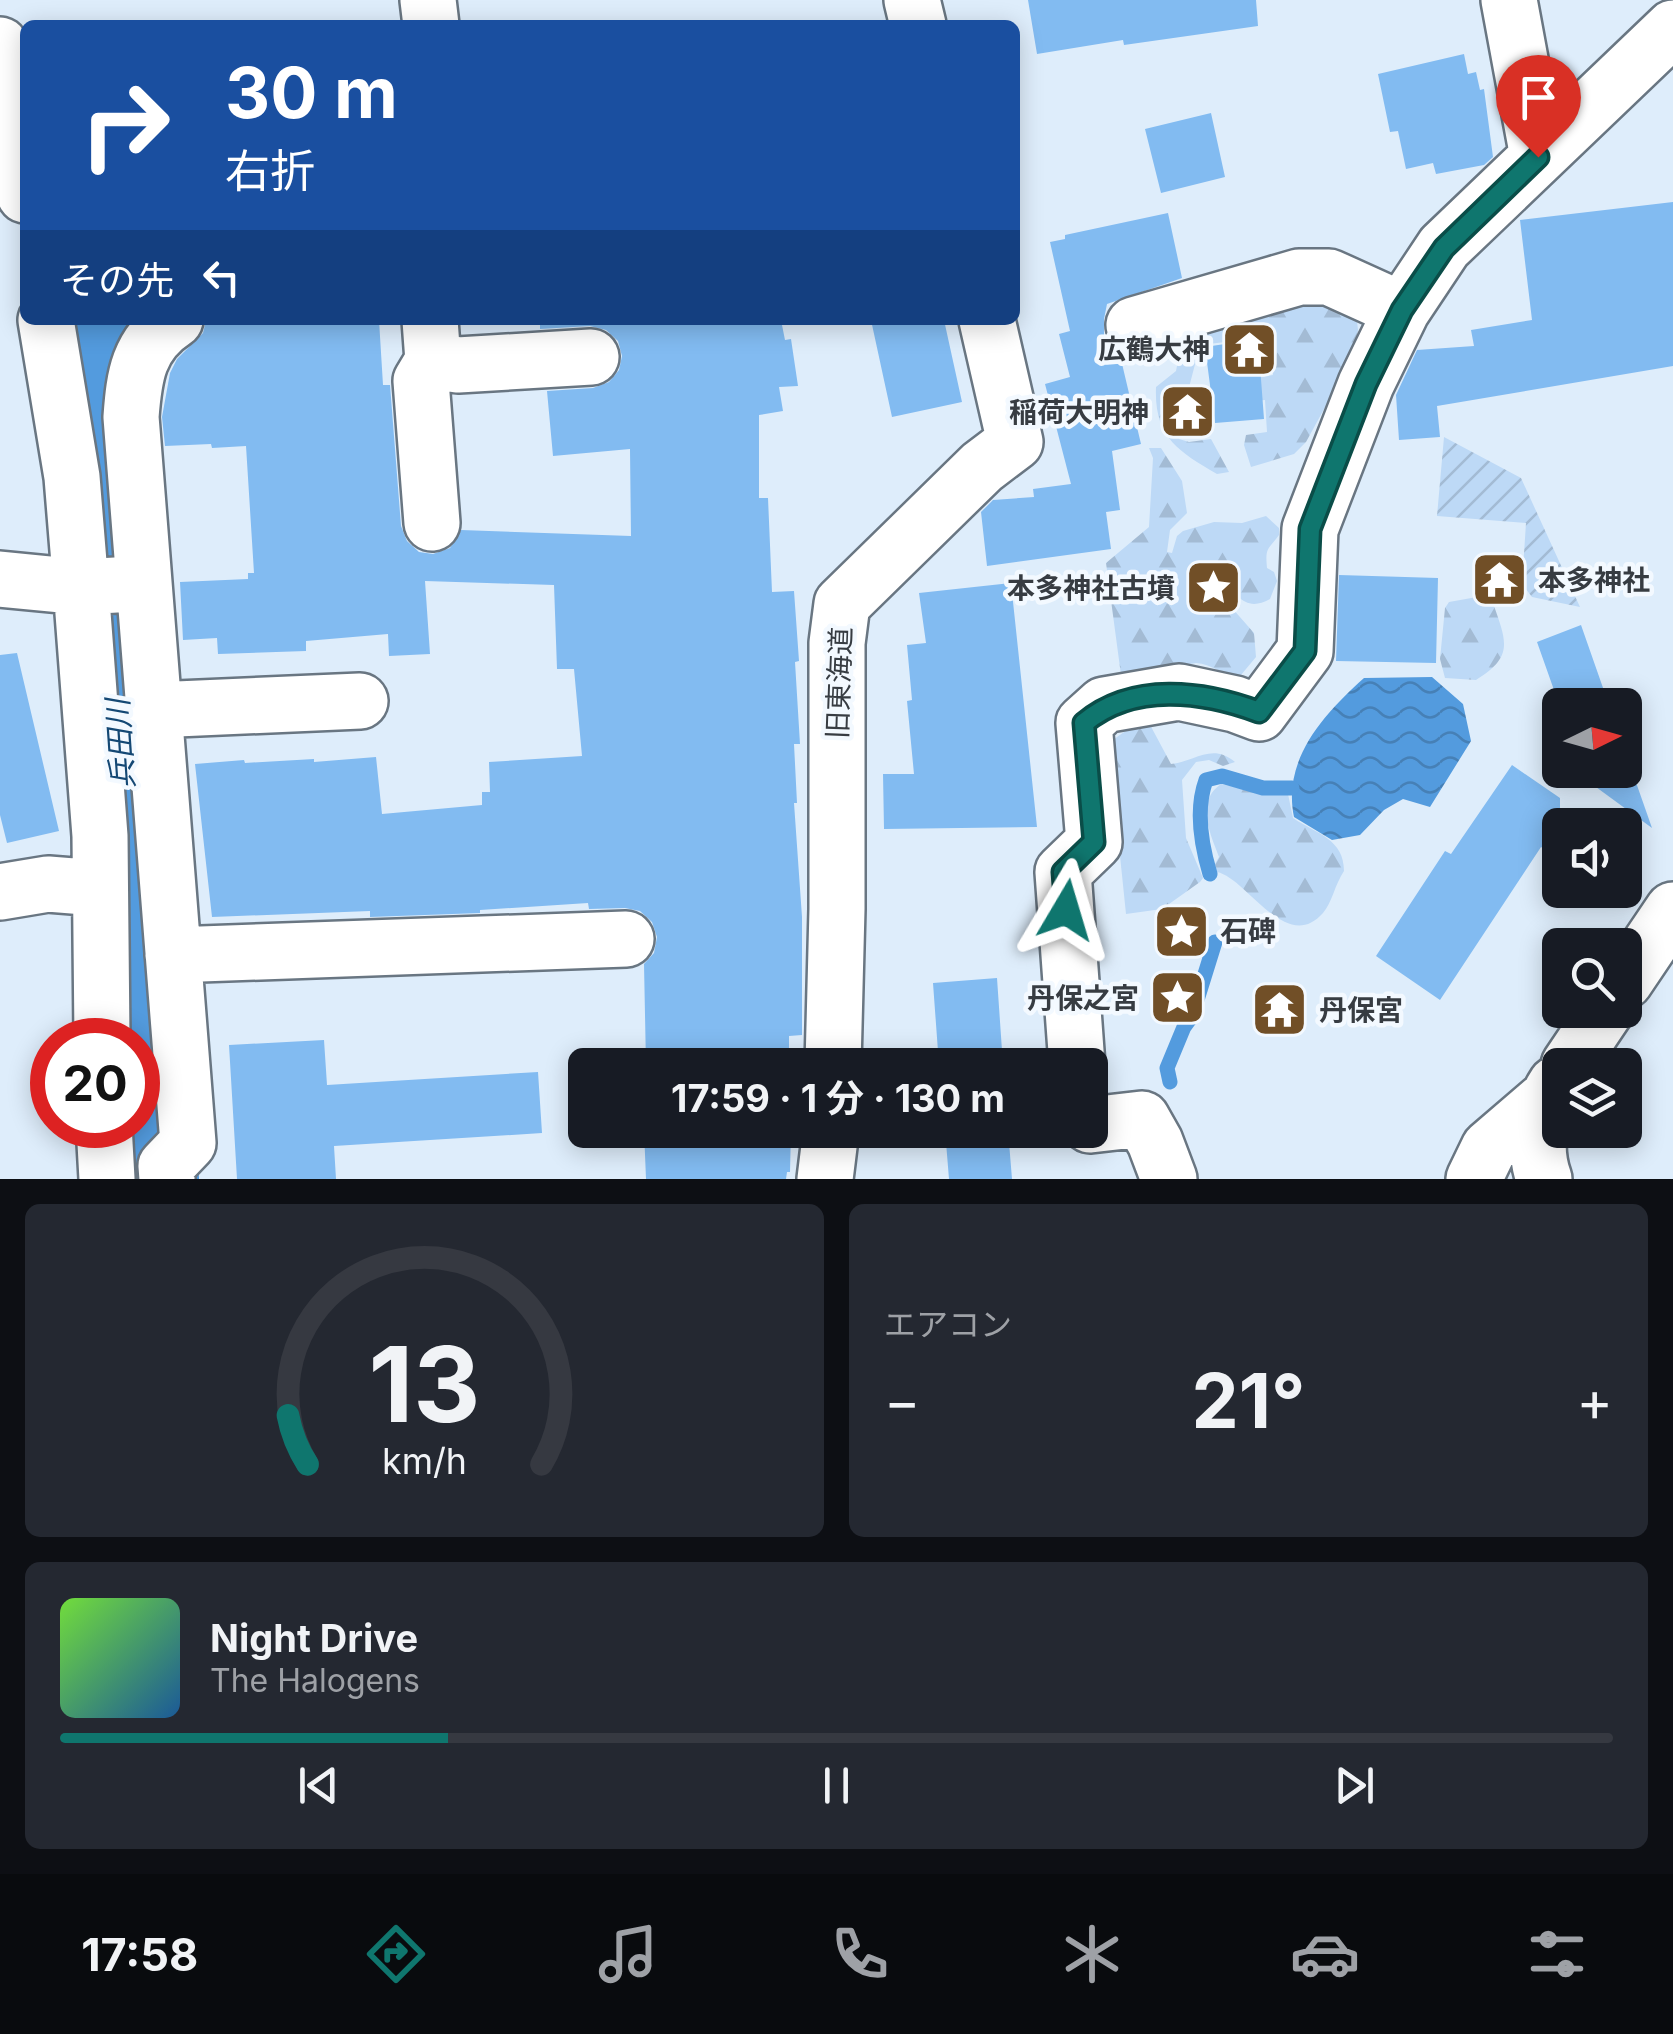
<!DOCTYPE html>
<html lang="ja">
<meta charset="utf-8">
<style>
body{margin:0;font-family:Inter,"Noto Sans JP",sans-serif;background:#242831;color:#f1f3f6;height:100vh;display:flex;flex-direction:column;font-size:38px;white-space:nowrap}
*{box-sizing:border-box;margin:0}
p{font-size:32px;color:#9ea1a6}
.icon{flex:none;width:55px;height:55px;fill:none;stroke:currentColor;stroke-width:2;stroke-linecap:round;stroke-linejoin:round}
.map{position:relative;height:1179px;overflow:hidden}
.drawer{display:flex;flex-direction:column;gap:25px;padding:25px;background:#0d0f14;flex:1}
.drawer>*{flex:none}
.banner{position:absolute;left:20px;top:20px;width:1000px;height:305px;border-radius:15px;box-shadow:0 5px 25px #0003;background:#1a4fa0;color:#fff;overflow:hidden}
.needle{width:65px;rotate:85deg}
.buttons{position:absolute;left:1542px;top:688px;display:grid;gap:20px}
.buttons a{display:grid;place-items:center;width:100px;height:100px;border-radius:15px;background:#171b24;box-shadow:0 5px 25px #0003;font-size:50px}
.speed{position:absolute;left:30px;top:1018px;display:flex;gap:20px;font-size:50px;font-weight:700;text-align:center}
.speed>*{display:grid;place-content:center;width:130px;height:130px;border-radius:50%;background:#171b24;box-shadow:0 5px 25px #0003;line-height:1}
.speed .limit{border:15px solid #d22;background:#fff;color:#111}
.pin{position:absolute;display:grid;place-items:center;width:85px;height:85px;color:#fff;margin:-102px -42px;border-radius:50% 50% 50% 0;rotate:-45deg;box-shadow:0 0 10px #0007}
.pin .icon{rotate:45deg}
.me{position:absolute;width:110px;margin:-55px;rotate:7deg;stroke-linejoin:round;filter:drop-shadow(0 0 8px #0008)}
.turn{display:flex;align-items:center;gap:35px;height:210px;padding:0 40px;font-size:45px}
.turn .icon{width:130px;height:130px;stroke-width:2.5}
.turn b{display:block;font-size:70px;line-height:85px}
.then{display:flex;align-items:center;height:95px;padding:0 40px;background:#0003;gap:20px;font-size:38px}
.big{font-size:75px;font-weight:700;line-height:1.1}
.drawer .widget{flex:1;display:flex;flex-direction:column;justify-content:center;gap:15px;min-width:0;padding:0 35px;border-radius:15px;background:#242831}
.drawer .dial{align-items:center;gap:0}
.dial svg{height:260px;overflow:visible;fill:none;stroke:#363941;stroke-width:7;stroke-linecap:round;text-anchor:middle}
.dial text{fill:#f1f3f6;stroke:none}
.song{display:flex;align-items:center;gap:30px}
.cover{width:120px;height:120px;border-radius:15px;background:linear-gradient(135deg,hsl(100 70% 55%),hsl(210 70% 35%))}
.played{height:10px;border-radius:5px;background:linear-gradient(90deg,#0f766e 25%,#363941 25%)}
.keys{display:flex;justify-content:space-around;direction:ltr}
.heat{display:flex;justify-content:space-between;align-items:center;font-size:55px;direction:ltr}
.drawer .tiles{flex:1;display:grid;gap:25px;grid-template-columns:1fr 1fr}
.widget:last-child{grid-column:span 2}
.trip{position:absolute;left:568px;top:1048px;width:540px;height:100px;border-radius:15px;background:#171b24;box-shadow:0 5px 25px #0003;font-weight:700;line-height:100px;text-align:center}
.dock{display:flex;height:160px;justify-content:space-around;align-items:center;background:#090b0e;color:#9ea1a6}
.dock .icon{width:70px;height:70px}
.dock .current{color:#0f766e}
.dock b{font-size:45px;color:#f1f3f6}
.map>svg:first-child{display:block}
.forest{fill:url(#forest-firs)}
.garden{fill:url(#garden-furrows)}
.water{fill:url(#water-waves)}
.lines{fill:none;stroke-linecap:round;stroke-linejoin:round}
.stream{stroke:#539bde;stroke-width:15}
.river{stroke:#539bde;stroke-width:98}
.building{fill:#82bbf1}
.minor-casing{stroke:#697682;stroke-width:60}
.minor{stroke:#fff;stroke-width:55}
.route-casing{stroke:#0a4d48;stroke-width:25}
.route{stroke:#0f766e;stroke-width:18}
.labels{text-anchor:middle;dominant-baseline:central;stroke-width:9;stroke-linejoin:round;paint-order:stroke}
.poi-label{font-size:28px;font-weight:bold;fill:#373c42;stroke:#f3f9ff;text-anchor:end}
.street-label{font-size:28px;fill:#373c42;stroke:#f3f9ff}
.water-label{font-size:30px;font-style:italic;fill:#144874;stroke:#f3f9ff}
</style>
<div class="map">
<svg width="1673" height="1179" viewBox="0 0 1673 1179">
<defs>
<pattern id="forest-firs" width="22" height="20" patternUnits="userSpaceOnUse" patternTransform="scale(2.5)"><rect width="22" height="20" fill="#bdd9f6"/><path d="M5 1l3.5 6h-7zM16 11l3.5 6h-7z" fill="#a3bbd4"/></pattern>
<pattern id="garden-furrows" width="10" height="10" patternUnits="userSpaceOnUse" patternTransform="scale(2.5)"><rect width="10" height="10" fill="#bdd9f6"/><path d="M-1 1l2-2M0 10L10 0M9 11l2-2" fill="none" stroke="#a3bbd4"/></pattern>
<pattern id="water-waves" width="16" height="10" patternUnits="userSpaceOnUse" patternTransform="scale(2.5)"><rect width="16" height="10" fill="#539bde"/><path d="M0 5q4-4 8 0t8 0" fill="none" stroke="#4680b6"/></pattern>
</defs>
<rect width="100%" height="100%" fill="#deedfb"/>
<path class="forest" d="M 1290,295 L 1356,312 L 1358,330 L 1352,358 L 1306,442 L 1294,454 L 1251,467 L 1244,445 L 1246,435 L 1267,432 L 1265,400 L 1230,403 L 1210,387 L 1211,384 L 1273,375 L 1268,337 L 1200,345 L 1186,399 L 1172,403 L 1179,439 L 1189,442 L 1211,439 L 1229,472 L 1217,474 C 1178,451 1154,437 1156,387 L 1176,371 L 1178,361 L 1172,358 L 1166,341 Z
M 1149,448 L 1161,448 L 1182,481 L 1187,513 L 1170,530 L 1167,552 L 1172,553 L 1177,536 L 1183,531 L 1214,522 L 1242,523 L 1266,516 L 1279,528 L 1279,535 C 1268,550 1265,547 1267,568 L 1274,572 L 1277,581 L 1270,599 C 1247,612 1237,597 1224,579 L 1212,584 L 1207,592 L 1232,608 L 1254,633 L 1256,657 L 1241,675 C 1223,677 1213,664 1196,663 L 1121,675 L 1106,563 L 1149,527 L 1153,458 Z
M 1477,597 L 1494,606 C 1507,643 1513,657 1476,680 L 1445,678 L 1440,659 L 1445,608 L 1449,602 Z
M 1148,721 L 1171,764 C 1194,762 1212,742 1235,762 L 1223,766 L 1209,760 L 1196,762 L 1182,780 L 1186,838 L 1203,878 L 1200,882 L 1162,909 L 1126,914 L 1109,749 L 1110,742 L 1131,727 Z
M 1221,784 L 1263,793 L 1288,794 L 1293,818 C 1317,834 1344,839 1344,871 C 1335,884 1332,903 1323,913 C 1286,955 1247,878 1217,872 L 1215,864 L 1219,857 C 1210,833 1195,802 1221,784 Z"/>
<path class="garden" d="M 1444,437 L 1521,478 L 1580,607 L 1532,597 L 1522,584 L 1526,523 L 1437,516 Z"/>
<path class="water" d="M 1432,677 L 1463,704 L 1471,741 L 1430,807 L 1403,799 L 1384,810 L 1360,835 L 1332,840 L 1294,817 C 1282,759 1324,714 1364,678 Z"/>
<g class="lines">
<path class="stream" d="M 1210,874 C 1201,844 1195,810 1206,780 L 1222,776 L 1263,788 L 1292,788
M 1170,1082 L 1167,1068 L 1184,1027 L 1192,1016 L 1215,942"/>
<path class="river" d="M 134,320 L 118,337 L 96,376 L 150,1179"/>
</g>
<path class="building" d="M 1028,0 L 1256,0 L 1258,26 L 1124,45 L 1123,40 L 1037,54 Z
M 1464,54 L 1468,74 L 1476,72 L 1480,90 L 1484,89 L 1493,157 L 1484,165 L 1436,174 L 1433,163 L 1406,169 L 1398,131 L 1390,132 L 1378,74 Z
M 1211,113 L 1225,177 L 1161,193 L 1145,129 Z
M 1673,202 L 1673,366 L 1437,406 L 1440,437 L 1399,440 L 1396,395 L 1417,350 L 1474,346 L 1471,330 L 1532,320 L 1520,220 Z
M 1168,213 L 1182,278 L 1107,304 L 1104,319 L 1104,335 L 1119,351 L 1141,444 L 1112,451 L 1120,510 L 1106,512 L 1111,549 L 987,566 L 981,512 L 993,500 L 1034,497 L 1033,489 L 1071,484 L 1045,384 L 1070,377 L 1059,334 L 1070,331 L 1050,242 L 1065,239 L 1065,235 Z
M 214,320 L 379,320 L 383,385 L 390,385 L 401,526 L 407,541 L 419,552 L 433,554 L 450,548 L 461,530 L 631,536 L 630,449 L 553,456 L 547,391 L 593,388 L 609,382 L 619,370 L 622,356 L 618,341 L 606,330 L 590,326 L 540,329 L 540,320 L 781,320 L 785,340 L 791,339 L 798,386 L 779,387 L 783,411 L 759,415 L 759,498 L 768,498 L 772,592 L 794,591 L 799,661 L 795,662 L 800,744 L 794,744 L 797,803 L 794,803 L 802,917 L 802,1035 L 789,1036 L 789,1065 L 646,1065 L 644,964 L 654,953 L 657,937 L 652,922 L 640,911 L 625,908 L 589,909 L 588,903 L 480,910 L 480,913 L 370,917 L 370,911 L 212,917 L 195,764 L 244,760 L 245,763 L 314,759 L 314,762 L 376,757 L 382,814 L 482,805 L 482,792 L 490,792 L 489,762 L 582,756 L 574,669 L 557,669 L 554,585 L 425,581 L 430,654 L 389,656 L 388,634 L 306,641 L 306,651 L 218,654 L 217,638 L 183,640 L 180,582 L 248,579 L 248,573 L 254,573 L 246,446 L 212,448 L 211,444 L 165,446 L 162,417 L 170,373 L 177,359 L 203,333 L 205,325 Z
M 871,320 L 944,320 L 962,402 L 892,417 Z
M 1258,339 L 1264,419 L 1215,423 L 1205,347 Z
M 1339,575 L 1438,578 L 1436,663 L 1336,661 Z
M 1011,583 L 1037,827 L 884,829 L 883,774 L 914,774 L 907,701 L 912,700 L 907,645 L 926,643 L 919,593 Z
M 1581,625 L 1609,705 L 1560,707 L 1537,642 Z
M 17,653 L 59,831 L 7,843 L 0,815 L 0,655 Z
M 1625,751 L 1652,828 L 1585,779 L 1582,770 L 1625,770 Z
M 1512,765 L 1560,798 L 1560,860 L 1541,847 L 1440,1000 L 1376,956 L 1445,851 L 1451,854 Z
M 997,978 L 1003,1065 L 939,1065 L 933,983 Z
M 324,1040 L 327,1085 L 538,1072 L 542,1133 L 334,1146 L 336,1179 L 237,1179 L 229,1045 Z
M 644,1130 L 791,1130 L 790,1172 L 787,1172 L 786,1179 L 646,1179 Z
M 945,1130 L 1008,1130 L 1012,1179 L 949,1179 Z"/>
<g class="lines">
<defs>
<path id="minor" d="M 428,0 L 431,25
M 912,0 L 918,25
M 1509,0 L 1538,157
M 0,45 L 25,195
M 46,320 L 72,477 L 81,587 L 100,836 L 102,1040
M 430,320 L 433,361 L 458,365 L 591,357
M 1134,325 L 1299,277 L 1329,277 L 1402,310
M 432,523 L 421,381 L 433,361
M 0,579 L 81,587 L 116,585
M 154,710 L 360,701
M 0,892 L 48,884 L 98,888
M 173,955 L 626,939
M 1625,981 L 1673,910
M 833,1065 L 837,909 L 837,643 L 842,604 L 982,467 L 1015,442 L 987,320
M 1077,1065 L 1063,872 L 1094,842 L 1084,723 L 1104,705 L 1179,692 L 1235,704 L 1259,713 L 1305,651 L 1310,529 L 1366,384 L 1402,310 L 1444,247 L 1673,28
M 1569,1065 L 1606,1010
M 104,1125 L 107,1179
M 1090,1125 L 1142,1119 L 1155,1142 L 1169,1179
M 167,1179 L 166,1166 L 188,1143 L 131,417 C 134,376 138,344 175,320
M 825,1179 L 831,1130
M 1474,1179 L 1489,1148 L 1546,1099
M 1544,1179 C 1533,1149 1538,1111 1556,1084"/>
</defs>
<use href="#minor" class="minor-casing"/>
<use href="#minor" class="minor"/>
</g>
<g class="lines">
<defs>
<path id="route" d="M 1066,910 L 1063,872 L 1094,842 L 1084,723 C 1133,682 1203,691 1259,712 L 1305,651 L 1310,529 L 1366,384 L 1402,310 L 1444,248 L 1538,157"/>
</defs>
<use href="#route" class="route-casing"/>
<use href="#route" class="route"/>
</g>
<defs>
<symbol id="temple-square" viewBox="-11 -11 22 22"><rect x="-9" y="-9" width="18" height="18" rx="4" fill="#714f27" stroke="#f3f9ff"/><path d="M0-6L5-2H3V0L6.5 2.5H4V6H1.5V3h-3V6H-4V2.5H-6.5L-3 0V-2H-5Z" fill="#fff"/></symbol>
<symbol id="sight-square" viewBox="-11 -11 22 22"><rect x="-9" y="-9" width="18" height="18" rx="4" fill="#714f27" stroke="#f3f9ff"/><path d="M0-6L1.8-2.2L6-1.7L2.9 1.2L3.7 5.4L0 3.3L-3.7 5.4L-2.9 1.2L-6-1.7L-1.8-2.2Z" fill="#fff"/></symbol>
</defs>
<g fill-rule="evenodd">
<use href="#temple-square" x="1218" y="318" width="63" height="63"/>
<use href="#temple-square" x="1156" y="380" width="63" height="63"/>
<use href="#temple-square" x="1468" y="548" width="63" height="63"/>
<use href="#sight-square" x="1182" y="556" width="63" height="63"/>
<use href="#sight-square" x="1150" y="900" width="63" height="63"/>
<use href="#sight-square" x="1146" y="966" width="63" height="63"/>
<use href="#temple-square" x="1248" y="978" width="63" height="63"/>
</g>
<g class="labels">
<g class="poi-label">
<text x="1210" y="349">広鶴大神</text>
<text x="1149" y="412">稲荷大明神</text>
<text x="1538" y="580" text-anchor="start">本多神社</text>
<text x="1175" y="588">本多神社古墳</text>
<text x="1220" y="931" text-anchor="start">石碑</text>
<text x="1139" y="998">丹保之宮</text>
<text x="1319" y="1010" text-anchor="start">丹保宮</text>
</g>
<g class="street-label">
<text transform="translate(839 683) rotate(-88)">旧東海道</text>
</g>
<g class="water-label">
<text transform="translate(120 744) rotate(-94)">兵田川</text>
</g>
</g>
</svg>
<div class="buttons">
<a><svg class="needle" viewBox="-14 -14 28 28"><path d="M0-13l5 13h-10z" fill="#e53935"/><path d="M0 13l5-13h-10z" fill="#9ea1a6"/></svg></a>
<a><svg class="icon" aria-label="sound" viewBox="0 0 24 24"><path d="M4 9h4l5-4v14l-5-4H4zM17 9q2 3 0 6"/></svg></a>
<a><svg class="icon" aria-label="search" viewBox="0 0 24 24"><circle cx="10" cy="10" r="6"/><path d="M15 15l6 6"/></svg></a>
<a><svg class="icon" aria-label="layers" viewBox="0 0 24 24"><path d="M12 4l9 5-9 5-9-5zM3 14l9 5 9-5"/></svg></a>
</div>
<div class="speed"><div class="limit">20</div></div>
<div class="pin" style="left:1538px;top:157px;background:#d93025"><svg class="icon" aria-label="arrive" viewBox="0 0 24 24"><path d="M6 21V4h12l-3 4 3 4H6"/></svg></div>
<svg class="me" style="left:1066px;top:910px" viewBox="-20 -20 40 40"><path d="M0-17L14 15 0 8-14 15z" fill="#0f766e" stroke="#fff" stroke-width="4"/></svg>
<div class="trip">17:59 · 1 分 · 130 m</div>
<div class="banner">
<div class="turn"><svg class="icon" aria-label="right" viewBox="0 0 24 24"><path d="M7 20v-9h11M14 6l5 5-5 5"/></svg><div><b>30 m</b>右折</div></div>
<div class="then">その先<svg class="icon" aria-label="left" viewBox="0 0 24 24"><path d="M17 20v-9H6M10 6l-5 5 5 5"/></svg></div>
</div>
</div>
<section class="drawer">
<div class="tiles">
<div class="widget dial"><svg viewBox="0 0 100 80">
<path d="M14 69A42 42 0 1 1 86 69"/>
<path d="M14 69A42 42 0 0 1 8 54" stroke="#0f766e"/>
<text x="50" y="56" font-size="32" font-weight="700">13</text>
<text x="50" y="72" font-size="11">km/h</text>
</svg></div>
<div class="widget"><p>エアコン</p>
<div class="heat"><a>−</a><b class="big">21°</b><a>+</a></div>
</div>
<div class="widget">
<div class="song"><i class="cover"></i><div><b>Night Drive</b><p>The Halogens</p></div></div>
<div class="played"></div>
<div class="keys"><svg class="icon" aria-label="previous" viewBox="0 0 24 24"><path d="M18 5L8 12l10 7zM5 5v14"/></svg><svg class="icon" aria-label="pause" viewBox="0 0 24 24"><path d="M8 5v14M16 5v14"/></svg><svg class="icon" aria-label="next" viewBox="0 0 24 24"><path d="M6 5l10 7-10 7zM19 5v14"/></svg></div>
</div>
</div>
</section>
<nav class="dock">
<b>17:58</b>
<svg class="icon current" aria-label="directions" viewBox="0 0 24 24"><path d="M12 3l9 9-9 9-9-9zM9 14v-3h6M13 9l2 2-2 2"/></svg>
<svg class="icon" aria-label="music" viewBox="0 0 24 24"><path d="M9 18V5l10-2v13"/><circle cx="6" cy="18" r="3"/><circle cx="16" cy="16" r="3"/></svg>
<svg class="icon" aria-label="phone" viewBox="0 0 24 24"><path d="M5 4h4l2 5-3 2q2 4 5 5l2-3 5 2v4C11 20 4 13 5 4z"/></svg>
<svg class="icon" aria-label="climate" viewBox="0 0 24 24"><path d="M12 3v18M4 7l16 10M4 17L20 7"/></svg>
<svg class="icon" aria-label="car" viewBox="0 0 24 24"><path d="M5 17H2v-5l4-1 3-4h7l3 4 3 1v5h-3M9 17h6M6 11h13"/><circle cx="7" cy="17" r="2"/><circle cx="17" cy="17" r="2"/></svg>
<svg class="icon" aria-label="filters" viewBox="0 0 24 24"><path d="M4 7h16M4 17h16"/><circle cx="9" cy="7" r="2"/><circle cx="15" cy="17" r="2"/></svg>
</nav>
